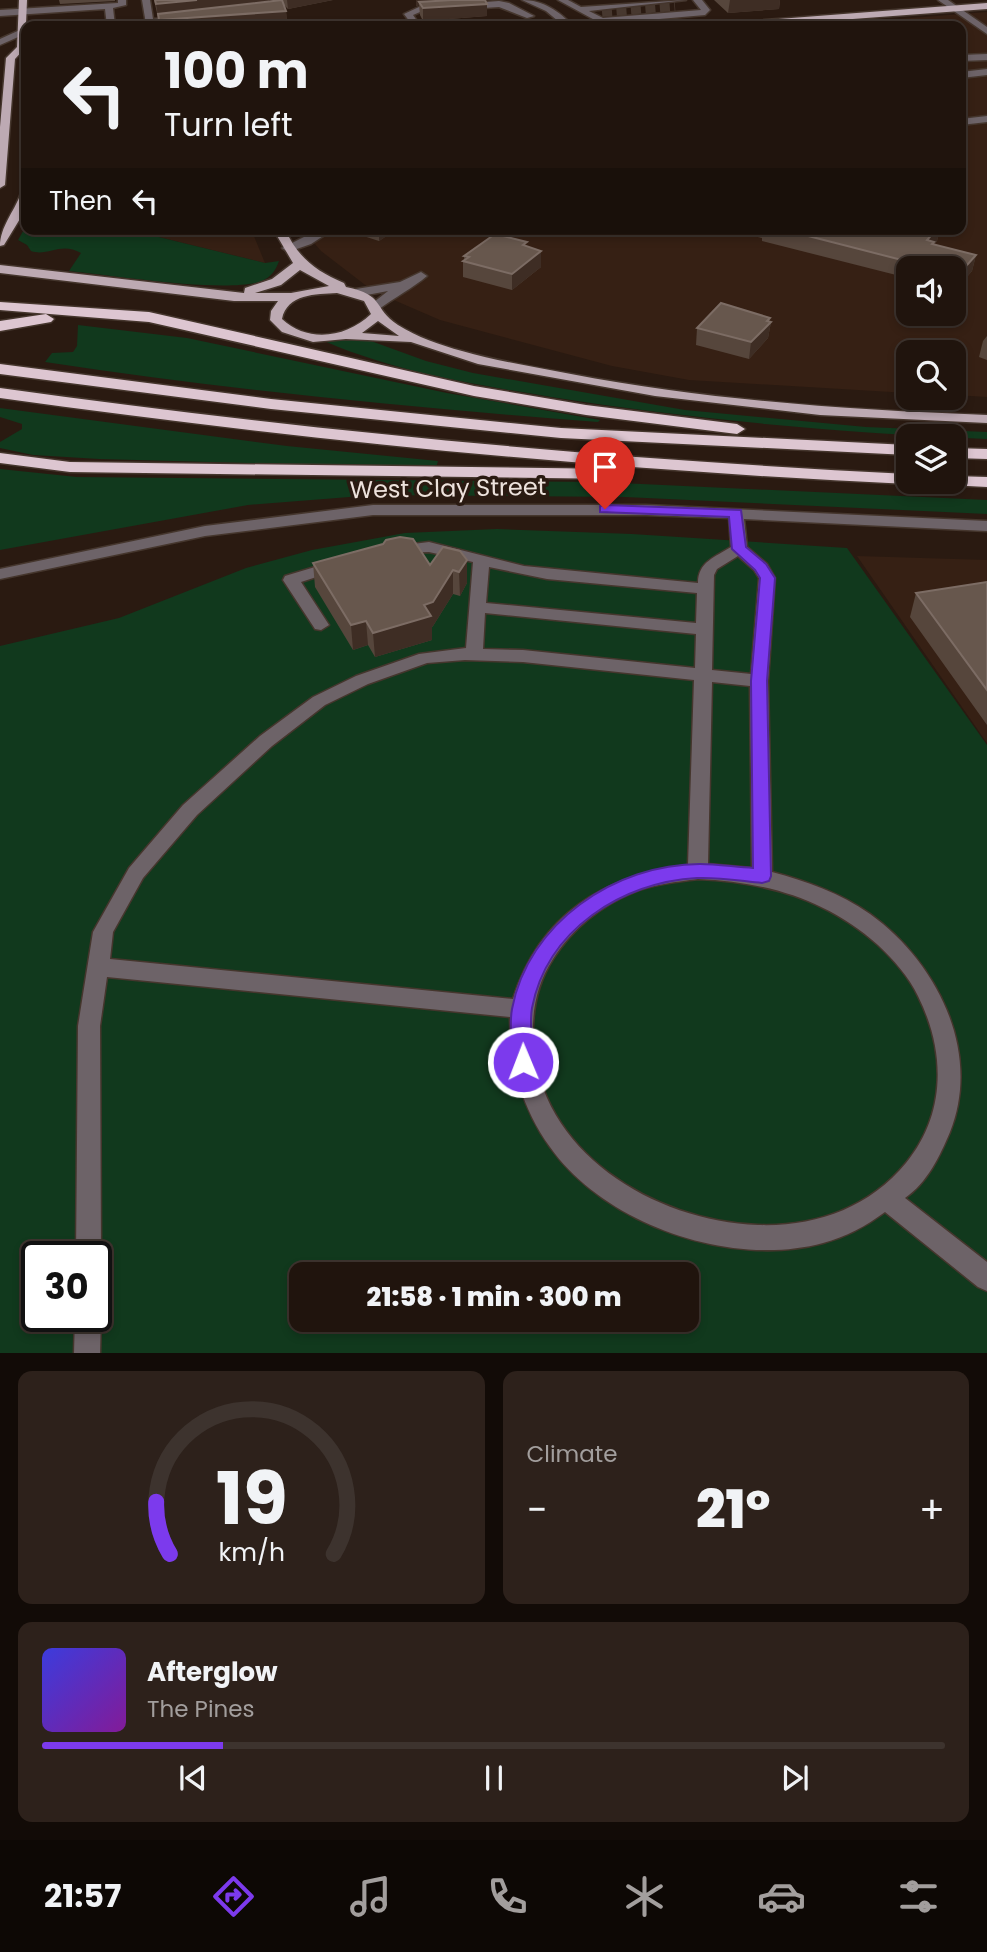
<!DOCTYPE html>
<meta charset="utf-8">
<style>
body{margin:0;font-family:Poppins,sans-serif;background:#2d211b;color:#f1f3f6;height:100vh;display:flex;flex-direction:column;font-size:26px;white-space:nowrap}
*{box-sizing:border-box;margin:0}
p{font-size:23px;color:#a29e9d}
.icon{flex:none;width:38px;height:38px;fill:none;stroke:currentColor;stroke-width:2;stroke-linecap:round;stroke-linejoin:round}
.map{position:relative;height:1353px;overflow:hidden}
.side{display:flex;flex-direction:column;gap:18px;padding:18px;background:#120b07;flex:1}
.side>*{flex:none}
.banner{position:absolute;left:21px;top:21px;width:945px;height:214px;border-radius:14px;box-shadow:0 4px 10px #0003,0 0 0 2px #3d332e;background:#20140d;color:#f1f3f6;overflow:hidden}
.fabs{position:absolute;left:896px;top:256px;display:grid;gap:14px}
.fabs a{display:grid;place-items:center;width:70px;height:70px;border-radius:14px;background:#20140d;box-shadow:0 4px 10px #0003,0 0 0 2px #3d332e;font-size:35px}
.speed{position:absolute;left:21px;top:1241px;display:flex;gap:14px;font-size:35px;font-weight:700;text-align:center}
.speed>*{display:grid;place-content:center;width:91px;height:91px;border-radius:50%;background:#20140d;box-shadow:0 4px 10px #0003,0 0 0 2px #3d332e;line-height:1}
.speed .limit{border:4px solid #111;border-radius:10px;background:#fff;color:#111}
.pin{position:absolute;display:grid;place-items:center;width:60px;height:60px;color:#fff;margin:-72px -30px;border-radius:50% 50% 50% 0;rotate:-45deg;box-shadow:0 0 7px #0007}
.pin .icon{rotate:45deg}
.me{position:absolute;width:77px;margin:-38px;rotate:359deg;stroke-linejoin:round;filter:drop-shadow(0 0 5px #0008)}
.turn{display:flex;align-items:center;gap:24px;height:147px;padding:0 28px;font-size:32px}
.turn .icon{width:91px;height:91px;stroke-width:2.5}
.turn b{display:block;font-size:49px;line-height:60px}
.then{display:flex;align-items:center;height:66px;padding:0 28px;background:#0003;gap:14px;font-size:26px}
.big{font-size:52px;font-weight:800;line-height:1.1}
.side .widget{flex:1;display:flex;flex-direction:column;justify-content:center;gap:10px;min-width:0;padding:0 24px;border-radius:14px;background:#2d211b}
.side .dial{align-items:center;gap:0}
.dial svg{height:182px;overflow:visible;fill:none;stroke:#3d332e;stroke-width:7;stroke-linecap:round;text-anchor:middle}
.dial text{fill:#f1f3f6;stroke:none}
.song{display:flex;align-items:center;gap:21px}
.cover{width:84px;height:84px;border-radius:10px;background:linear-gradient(135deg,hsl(240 70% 55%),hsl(290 70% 35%))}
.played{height:7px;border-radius:4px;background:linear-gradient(90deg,#7c3aed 20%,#3d332e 20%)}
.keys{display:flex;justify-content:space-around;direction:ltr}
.heat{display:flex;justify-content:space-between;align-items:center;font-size:38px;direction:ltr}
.side .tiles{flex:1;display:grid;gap:18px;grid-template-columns:1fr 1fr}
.widget:last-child{grid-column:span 2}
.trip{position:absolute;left:289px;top:1262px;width:410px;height:70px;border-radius:14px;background:#20140d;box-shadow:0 4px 10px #0003,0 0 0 2px #3d332e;font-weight:800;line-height:70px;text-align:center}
.dock{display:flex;height:112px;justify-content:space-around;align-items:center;background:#0d0805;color:#a29e9d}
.dock .icon{width:49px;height:49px}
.dock .selected{color:#7c3aed}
.dock b{font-size:32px;color:#f1f3f6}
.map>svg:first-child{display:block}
.built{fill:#362014;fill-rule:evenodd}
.green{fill:#11391d;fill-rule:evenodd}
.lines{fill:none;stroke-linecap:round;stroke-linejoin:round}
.minor-tunnel{stroke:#47382f;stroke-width:10;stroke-dasharray:10 4.5;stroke-linecap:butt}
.minor-casing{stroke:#45362d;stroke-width:3}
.major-casing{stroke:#45362d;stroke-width:3}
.highway-casing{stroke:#45362d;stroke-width:3}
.minor{fill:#6d6368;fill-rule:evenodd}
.major{fill:#bdaab3;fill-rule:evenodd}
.highway{fill:#ddc6d1;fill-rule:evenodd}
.wall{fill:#56463c}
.shaded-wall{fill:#3e2d24}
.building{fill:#67574d;stroke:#7c6c64;stroke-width:2}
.route{fill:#7c3aed;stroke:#51269a;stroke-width:2}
.labels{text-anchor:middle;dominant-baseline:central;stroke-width:7;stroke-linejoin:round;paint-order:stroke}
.street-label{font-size:24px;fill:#ede2dc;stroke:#2a1a11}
</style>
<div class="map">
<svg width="987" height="1354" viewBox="0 0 987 1354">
<rect width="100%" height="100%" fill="#2a1a11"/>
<path class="built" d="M 987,12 L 987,397 L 954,395 L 954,352 L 908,352 L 908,393 L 689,380 L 612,366 L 440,320 L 373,291 L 321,251 L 302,229 L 961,229 L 961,26 L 810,26 ZM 908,268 L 954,268 L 954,313 L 908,313 Z
M 126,229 L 251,229 L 265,263 Z
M 857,556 L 987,560 L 987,743 Z"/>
<path class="green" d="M 26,226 L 26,229 L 126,229 L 265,263 L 279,261 C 276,270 271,277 262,281 C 226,294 112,275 69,271 L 81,253 C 61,241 48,257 31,251 L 27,245 L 18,240 Z
M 78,325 L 187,338 L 447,393 L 600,420 L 598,422 C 413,408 228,390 45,362 L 52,353 L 73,352 L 77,346 Z
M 315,337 L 371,341 L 426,361 L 473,373 L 685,410 L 866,427 L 987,432 L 987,439 C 844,433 696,420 551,397 C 472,384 389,371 315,337 Z
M 0,408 L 287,446 L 438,461 L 436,468 L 99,459 L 33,455 L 0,448 L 0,442 L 22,429 L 22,424 L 0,417 Z
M 0,469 L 77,477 L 599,482 L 987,500 L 987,514 L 625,497 L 375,495 L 248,505 L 0,550 Z
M 497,529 L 632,534 L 847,548 L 987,745 L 987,1353 L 0,1354 L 0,646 L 119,618 L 246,568 L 312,550 L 405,533 ZM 37,1256 L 96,1256 L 96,1316 L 37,1316 ZM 301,1274 L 686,1274 L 686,1320 L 301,1320 Z"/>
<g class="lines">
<path class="minor-tunnel" d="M 602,12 L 675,6"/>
<defs>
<path id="minor" d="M 118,0 L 126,0 L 126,5 L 113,8 L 115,26 L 107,26 L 105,9 L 0,16 L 0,10 L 118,3 Z
M 142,0 L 150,0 L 153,19 L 183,17 L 187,20 L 183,23 L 146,24 Z
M 522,0 C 543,0 559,11 573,26 L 564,26 L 546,11 Z
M 558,0 L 568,0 L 581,7 L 686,0 L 589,11 L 603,18 L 701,10 L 693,0 L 702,0 L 710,10 L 705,15 L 602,24 Z
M 938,0 L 948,0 L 987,27 L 987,34 Z
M 499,1 L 509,3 L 534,16 L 527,18 L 499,7 L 420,12 L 413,15 L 420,25 L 413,26 L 404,14 L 419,7 Z
M 821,17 L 827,17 L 838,26 L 829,26 L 821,21 Z
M 22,29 L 25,30 L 25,34 L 0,45 L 0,39 Z
M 987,54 L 987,60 L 961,61 L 961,55 Z
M 987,69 L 987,75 L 961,78 L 961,72 Z
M 987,116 L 987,122 L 961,125 L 961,119 Z
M 320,229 L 334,229 L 311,244 L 288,252 L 282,248 Z
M 421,272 L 427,276 C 414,287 394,298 379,309 L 375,310 L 369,306 L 388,291 L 356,297 L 350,293 L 356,289 L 400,282 Z
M 373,505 L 646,505 L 987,521 L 987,531 L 744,519 L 747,547 L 767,564 L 775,578 L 768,681 L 772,872 C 806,881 840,893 870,914 C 937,962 982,1052 950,1132 C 940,1156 927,1183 905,1198 L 987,1262 L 987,1291 L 978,1287 L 885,1212 C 866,1226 846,1237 823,1243 C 732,1268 605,1225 550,1147 C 522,1108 510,1065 510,1017 L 107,977 L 100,1026 L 101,1256 L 96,1265 L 96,1256 L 76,1256 L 78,1026 L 93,932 L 129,868 L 183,805 L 260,736 L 313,697 L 356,676 L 419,654 L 466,648 L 473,562 L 429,552 L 389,553 L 387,550 L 389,547 L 429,542 L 524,566 L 698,583 C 698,562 715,557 731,547 L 729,518 L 646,515 L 373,515 L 205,536 L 0,579 L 0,569 L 205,526 ZM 738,556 L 754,570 L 759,578 L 751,674 L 712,670 L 714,575 L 717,569 ZM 489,567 L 547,579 L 697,593 L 696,623 L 486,603 ZM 485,613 L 696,634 L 695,668 L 523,650 L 483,649 ZM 465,660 L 523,662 L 694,680 L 688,865 C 604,876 540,914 513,999 L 110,959 L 113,932 L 143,878 L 197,815 L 272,746 L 325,705 L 368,684 L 427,663 ZM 712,682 L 750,686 L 752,868 L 708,864 ZM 698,879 C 767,882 826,899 878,945 C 893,959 909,977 918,996 C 946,1052 946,1114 906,1163 C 869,1208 815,1227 758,1225 C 654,1221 538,1152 533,1038 C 532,1009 537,984 553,959 C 572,929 601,905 634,892 C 655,884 676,882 698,879 Z
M 335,561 L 343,566 L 341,569 L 301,582 L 329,625 L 321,630 L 315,629 L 283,580 L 285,576 Z
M 96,1306 L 101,1316 L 100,1354 L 74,1354 L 75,1316 L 96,1316 Z"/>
<path id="major" d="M 19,0 L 27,0 L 25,48 L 15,59 L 5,185 L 0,188 L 0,127 L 6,58 L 17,47 Z
M 987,3 L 987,9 L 758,26 L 724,26 L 728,23 Z
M 26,190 L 26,209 L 4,245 L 0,246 C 0,227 14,212 21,193 Z
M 273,229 L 285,229 C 298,258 316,271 344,283 L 346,287 C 386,295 372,308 398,325 C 417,337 440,345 462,351 C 497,361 534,367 571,374 C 708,400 847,410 987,415 L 987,423 L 820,415 L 655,396 L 478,364 L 411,342 L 346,339 L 313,342 L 282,332 L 270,320 L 271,311 L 278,301 L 234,301 L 0,273 L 0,265 L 244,293 L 245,288 L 272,279 L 293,263 ZM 300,270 L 329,286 L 291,293 L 255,293 L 281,285 ZM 337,293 L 364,301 L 371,314 C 346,338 308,343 282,319 C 287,294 316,294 337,293 ZM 378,321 L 399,336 L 362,333 Z"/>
<path id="highway" d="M 0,302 L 149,312 L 474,386 L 586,405 L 737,424 L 745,429 L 737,434 L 586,415 L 474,396 L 149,322 L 0,310 Z
M 46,314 L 54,319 L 51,322 L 0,331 L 0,321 Z
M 0,364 L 271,399 L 561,428 L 908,445 L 908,455 L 561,438 L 271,409 L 0,374 Z
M 0,388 C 302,430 604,459 908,474 L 908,481 L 915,481 L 908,484 C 604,470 302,440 0,398 Z
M 954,448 L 987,449 L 987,459 L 954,458 Z
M 0,453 L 70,462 L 618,469 L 627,474 L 618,479 L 70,472 L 0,463 Z
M 954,476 L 987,477 L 987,487 L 948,485 L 945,481 L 954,481 Z"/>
</defs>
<use href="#minor" class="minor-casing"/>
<use href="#major" class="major-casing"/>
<use href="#highway" class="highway-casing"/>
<use href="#minor" class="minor"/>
<use href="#major" class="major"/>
<use href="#highway" class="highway"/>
</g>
<path class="wall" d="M 59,0 L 115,0 L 115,1 L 60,4 Z
M 154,0 L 269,0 L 269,2 L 280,0 L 333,0 L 288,9 L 283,4 L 286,11 L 287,23 L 160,26 Z
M 416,0 L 487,16 L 423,21 L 420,15 L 419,5 L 416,6 Z
M 714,0 L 780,0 L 779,9 L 728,13 Z
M 354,229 L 397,229 L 379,241 L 354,233 Z
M 746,229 L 940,229 L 937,241 L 934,245 L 976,255 L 972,271 L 956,290 L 954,290 L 954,268 L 908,268 L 908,278 L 762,241 L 762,238 L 745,234 Z
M 527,246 L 541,251 L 541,267 L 512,290 L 463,277 L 463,261 L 464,260 L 464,256 Z
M 770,318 L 769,321 L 771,322 L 768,338 L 749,359 L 696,345 L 697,328 Z
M 987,336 L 987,360 L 979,357 L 983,341 Z
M 443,547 L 467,583 L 460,596 L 453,594 L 433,626 L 432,627 L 432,640 L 375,657 L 368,645 L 353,650 L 315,587 L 313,563 L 430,565 Z
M 987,582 L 987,725 L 910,617 L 916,593 Z"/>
<path class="shaded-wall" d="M 197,0 L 269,0 L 269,6 L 158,16 L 156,4 Z
M 287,0 L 333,0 L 288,9 Z
M 416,0 L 476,0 L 419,2 L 419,5 L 416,6 Z
M 730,0 L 780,0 L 779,9 L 728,13 Z
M 487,4 L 487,16 L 423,21 L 423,8 Z
M 286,11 L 287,23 L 249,26 L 160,26 L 159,20 Z
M 380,229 L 397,229 L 379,241 L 379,230 Z
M 937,229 L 940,229 L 937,241 L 933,245 L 927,240 Z
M 541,251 L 541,267 L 512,290 L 512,274 Z
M 976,255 L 972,271 L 956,290 L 959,274 Z
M 770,318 L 769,324 L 771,322 L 768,338 L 749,359 L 751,342 Z
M 467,560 L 467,583 L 460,596 L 459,572 Z
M 453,570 L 453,594 L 433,626 L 432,627 L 432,640 L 375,657 L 373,633 L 424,605 Z
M 366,621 L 368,645 L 353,650 L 351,625 Z"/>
<path class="building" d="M 155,0 L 197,0 L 156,4 Z
M 282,0 L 286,11 L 159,20 L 158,14 Z
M 452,0 L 485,0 L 487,4 L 423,8 L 419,2 Z
M 781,229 L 937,229 L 927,240 L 934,242 L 932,244 L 976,255 L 959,274 L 954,273 L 954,268 L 933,268 Z
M 495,234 L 527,242 L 523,245 L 541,251 L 512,274 L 463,261 L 469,257 L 464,256 Z
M 721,303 L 770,318 L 767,321 L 771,322 L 751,342 L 697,328 Z
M 400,537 L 413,539 L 430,565 L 443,547 L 460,551 L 467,560 L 459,572 L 453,570 L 433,602 L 424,605 L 431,616 L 373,633 L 366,621 L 351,625 L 313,563 L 383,544 L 386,540 Z
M 987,582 L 987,690 L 916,593 Z"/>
<path class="route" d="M 605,505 L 741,510 L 746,547 L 766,564 L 775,578 L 767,681 L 771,876 L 769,881 L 762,883 C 741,881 718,877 697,878 C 622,882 547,930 532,1008 C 529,1024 533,1045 533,1062 L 530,1068 L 523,1071 L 515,1068 L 512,1062 C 512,1045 509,1025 512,1009 C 528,923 615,864 700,864 C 717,864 735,867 753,868 L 751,681 L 760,578 L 755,570 L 732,549 L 729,517 L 600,512 L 600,506 Z"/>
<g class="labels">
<g class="street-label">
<text transform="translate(448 488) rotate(-1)">West Clay Street</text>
</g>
</g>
</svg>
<div class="fabs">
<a><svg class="icon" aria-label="sound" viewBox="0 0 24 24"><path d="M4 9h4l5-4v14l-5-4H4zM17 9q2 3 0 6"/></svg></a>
<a><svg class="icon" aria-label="search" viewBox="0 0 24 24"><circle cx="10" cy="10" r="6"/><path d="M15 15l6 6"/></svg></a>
<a><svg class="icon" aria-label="layers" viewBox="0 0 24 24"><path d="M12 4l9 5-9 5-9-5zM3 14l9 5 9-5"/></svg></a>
</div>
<div class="speed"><div class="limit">30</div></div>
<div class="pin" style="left:605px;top:509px;background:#d93025"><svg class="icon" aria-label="arrive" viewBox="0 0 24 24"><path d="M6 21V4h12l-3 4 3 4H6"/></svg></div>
<svg class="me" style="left:523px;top:1062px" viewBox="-20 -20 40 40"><circle r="17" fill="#7c3aed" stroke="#fff" stroke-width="3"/><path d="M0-11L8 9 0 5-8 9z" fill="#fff"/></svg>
<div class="trip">21:58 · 1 min · 300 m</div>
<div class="banner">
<div class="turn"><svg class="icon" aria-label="left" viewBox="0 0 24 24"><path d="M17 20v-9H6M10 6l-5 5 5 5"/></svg><div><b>100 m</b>Turn left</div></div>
<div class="then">Then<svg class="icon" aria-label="left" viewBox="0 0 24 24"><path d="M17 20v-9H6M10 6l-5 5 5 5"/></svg></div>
</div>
</div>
<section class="side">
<div class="tiles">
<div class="widget dial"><svg viewBox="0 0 100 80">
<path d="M14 69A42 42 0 1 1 86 69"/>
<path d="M14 69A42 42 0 0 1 8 46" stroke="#7c3aed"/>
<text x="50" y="56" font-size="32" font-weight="700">19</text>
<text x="50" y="72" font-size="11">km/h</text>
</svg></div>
<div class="widget"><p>Climate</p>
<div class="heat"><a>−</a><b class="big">21°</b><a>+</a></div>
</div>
<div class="widget">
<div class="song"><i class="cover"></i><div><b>Afterglow</b><p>The Pines</p></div></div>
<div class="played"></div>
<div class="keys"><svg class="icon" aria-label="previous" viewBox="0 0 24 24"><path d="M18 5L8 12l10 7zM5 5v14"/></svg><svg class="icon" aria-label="pause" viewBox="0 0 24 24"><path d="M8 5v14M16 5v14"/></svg><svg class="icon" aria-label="next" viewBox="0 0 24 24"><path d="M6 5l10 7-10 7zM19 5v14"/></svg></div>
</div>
</div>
</section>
<nav class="dock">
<b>21:57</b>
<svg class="icon selected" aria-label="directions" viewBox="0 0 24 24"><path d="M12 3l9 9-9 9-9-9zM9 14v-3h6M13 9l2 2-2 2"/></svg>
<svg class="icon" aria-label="music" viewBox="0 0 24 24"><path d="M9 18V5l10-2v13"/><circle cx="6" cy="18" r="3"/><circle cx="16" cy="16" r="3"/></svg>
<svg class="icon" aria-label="phone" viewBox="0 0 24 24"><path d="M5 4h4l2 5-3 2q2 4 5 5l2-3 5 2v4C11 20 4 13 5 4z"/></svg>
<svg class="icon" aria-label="climate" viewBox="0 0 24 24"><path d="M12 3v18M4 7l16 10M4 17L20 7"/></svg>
<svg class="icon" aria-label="car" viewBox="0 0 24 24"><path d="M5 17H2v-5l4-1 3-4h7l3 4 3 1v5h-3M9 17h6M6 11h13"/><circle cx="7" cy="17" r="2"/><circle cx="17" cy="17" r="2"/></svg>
<svg class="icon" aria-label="filters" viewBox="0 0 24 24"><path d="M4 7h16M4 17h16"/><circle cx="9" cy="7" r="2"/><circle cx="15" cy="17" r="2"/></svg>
</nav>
